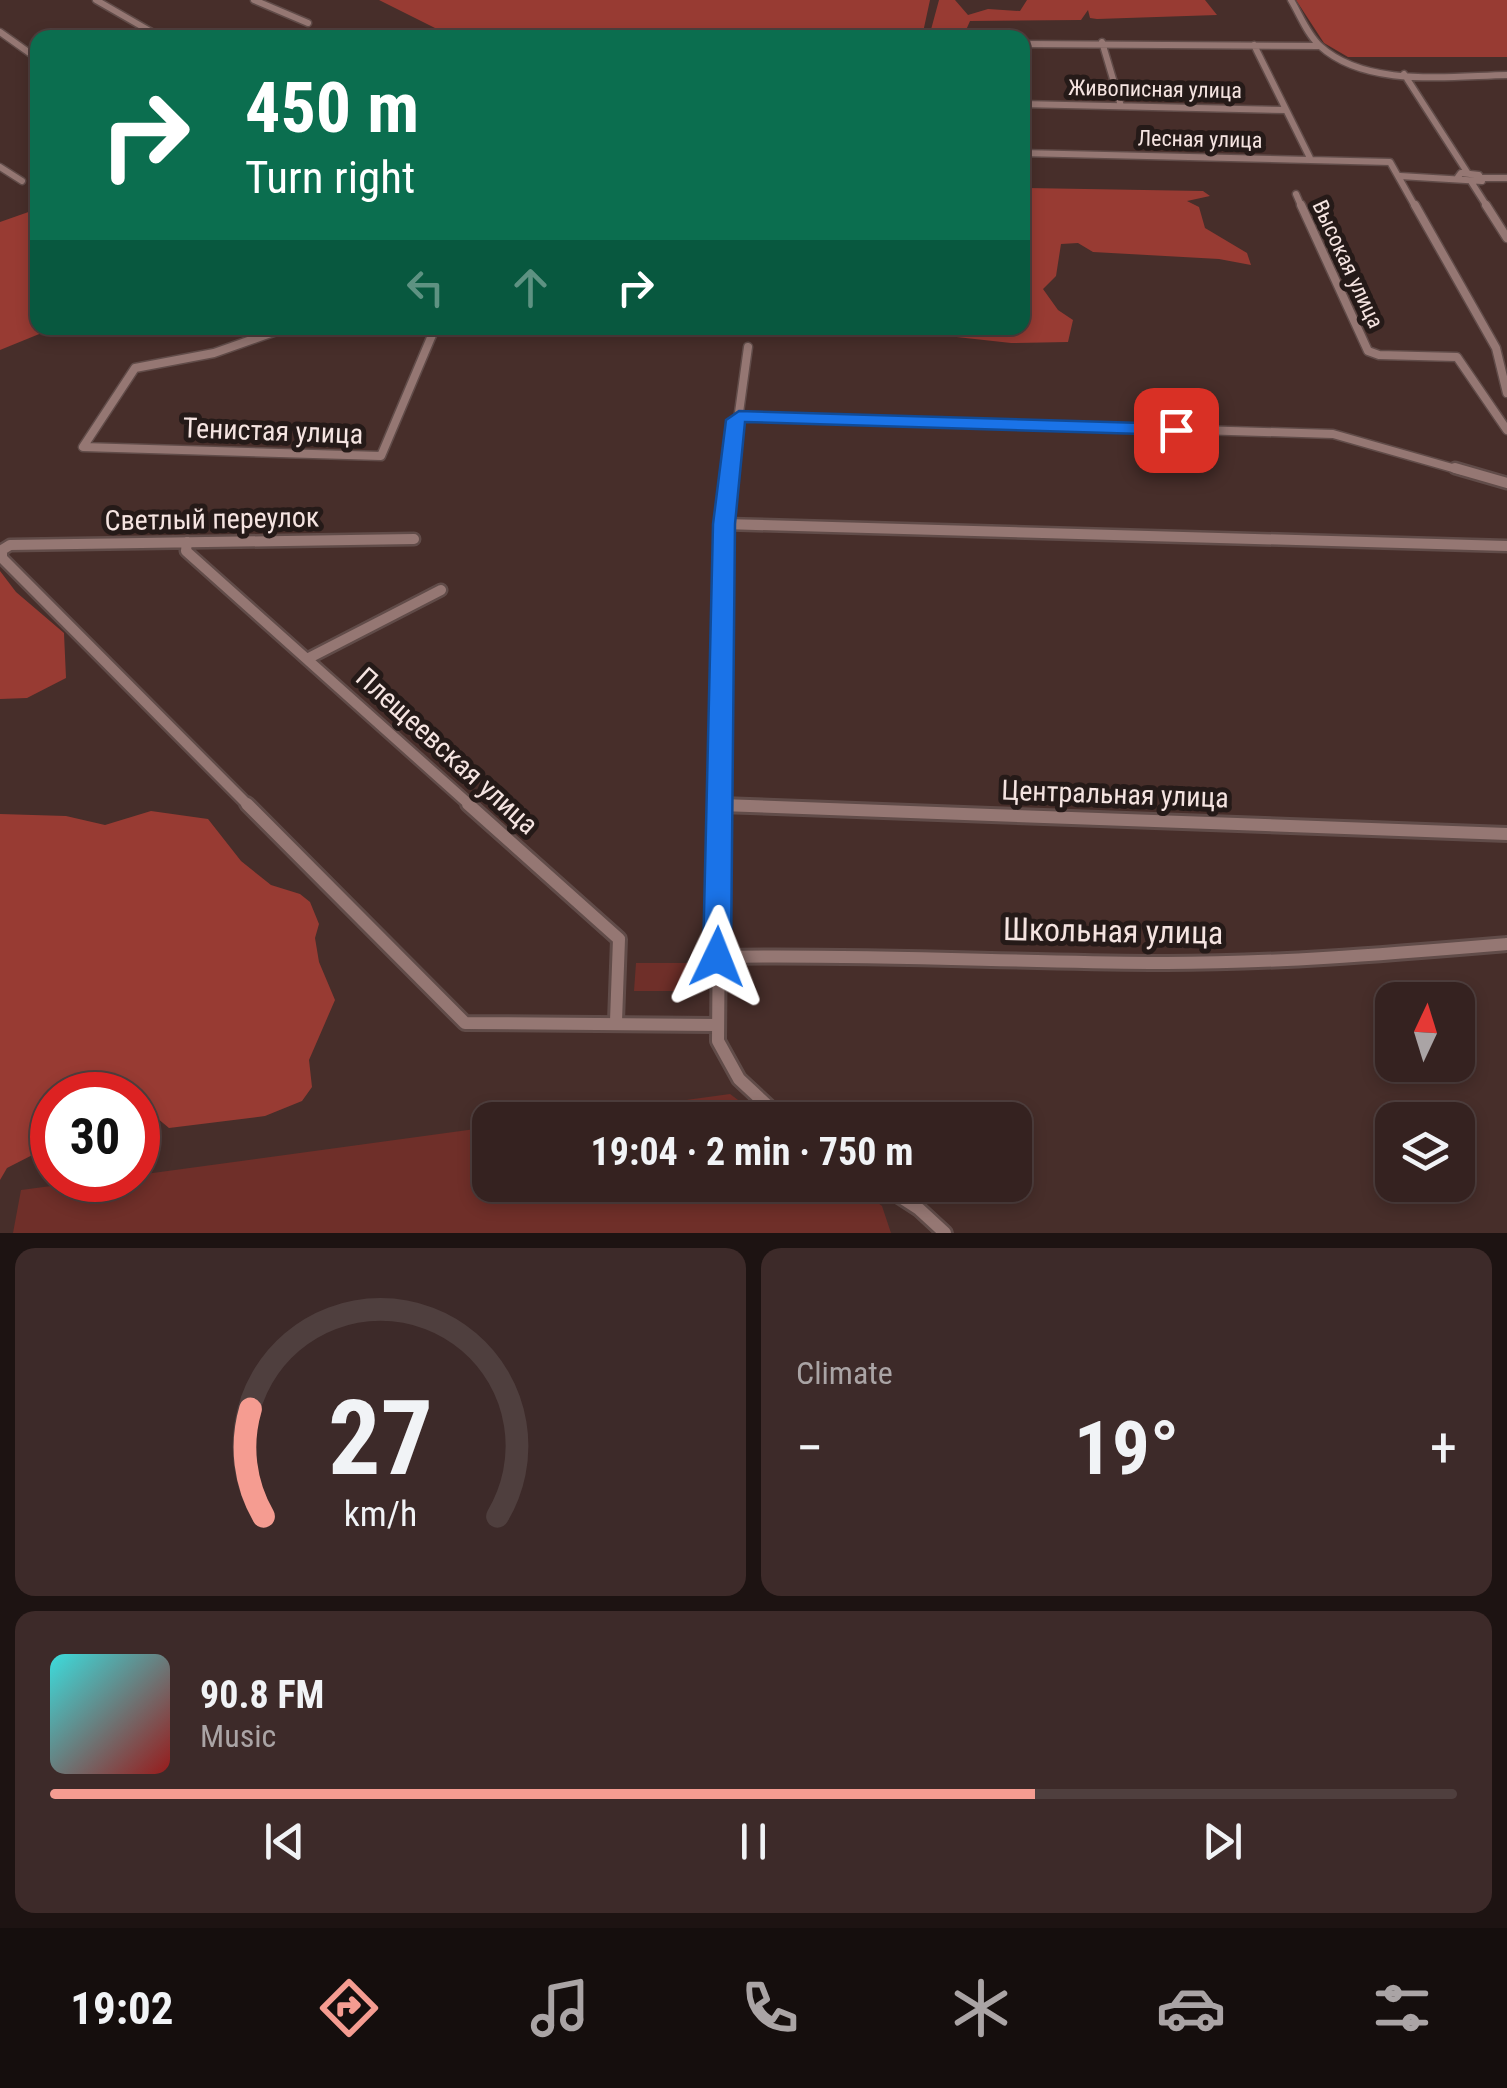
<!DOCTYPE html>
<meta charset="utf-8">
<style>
body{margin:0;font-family:"Roboto Condensed",sans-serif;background:#3d2a29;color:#f1f3f6;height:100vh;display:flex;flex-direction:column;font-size:38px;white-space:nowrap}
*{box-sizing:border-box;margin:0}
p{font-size:32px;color:#aaa4a5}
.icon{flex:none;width:55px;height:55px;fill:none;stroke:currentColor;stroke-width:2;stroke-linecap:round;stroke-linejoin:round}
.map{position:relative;height:1233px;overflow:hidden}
.panel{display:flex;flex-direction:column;gap:15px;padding:15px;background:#1d1312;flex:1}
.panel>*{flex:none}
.top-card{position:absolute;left:30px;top:30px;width:1000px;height:305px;border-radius:20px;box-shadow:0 5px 15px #0003,0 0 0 2px #4f3f3e;background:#0b6e4f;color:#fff;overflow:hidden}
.needle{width:65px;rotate:4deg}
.controls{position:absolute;left:1375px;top:982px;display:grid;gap:20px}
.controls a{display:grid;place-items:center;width:100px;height:100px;border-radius:20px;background:#352220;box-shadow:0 5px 15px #0003,0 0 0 2px #4f3f3e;font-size:50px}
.speed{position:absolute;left:30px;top:1072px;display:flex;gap:20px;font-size:50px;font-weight:700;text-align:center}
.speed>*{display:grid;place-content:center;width:130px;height:130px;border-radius:50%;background:#352220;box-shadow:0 5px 15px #0003,0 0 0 2px #4f3f3e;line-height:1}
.speed .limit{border:15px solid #d22;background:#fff;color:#111}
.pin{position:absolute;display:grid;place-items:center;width:85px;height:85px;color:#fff;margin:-42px;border-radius:20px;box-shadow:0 5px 15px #0006}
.me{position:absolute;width:110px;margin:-55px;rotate:2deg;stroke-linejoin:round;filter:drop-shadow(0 0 8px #0008)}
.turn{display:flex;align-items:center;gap:35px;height:210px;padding:0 50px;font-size:45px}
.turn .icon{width:130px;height:130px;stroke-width:2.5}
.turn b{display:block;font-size:70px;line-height:85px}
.lanes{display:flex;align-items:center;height:95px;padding:0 50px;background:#0003;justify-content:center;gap:50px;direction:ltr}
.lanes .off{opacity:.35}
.big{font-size:75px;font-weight:700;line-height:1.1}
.panel .widget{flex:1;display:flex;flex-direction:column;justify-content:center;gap:15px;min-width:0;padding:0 35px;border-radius:20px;background:#3d2a29}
.panel .dial{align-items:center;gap:0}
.dial svg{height:260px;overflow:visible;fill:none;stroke:#4f3f3e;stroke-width:7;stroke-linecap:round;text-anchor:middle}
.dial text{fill:#f1f3f6;stroke:none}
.song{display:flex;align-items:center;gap:30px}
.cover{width:120px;height:120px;border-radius:15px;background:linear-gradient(135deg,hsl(180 70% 55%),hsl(0 70% 35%))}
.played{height:10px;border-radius:5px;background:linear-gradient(90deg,#f59c91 70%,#4f3f3e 70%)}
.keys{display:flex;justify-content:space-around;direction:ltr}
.heat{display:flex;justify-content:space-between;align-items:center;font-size:55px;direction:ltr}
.panel .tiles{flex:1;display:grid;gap:15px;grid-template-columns:1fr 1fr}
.widget:last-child{grid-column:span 2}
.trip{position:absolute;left:472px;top:1102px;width:560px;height:100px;border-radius:20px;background:#352220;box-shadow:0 5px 15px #0003,0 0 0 2px #4f3f3e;font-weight:700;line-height:100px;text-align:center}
.tab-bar{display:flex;height:160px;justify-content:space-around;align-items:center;background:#150e0d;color:#aaa4a5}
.tab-bar .icon{width:70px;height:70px}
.tab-bar .active{color:#f59c91}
.tab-bar b{font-size:45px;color:#f1f3f6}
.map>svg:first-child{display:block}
.green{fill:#6f2f29}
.forest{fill:#983b33}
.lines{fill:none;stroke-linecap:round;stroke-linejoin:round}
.minor-far3-casing{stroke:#614c49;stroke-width:9}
.minor-far2-casing{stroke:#614c49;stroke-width:11}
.minor-far1-casing{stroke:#614c49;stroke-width:15}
.minor-casing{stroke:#614c49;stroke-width:18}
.minor-far3{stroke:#957773;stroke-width:6}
.minor-far2{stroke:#957773;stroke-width:8}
.minor-far1{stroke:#957773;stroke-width:10}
.minor{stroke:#957773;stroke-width:12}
.route{fill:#1a73e8;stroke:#114b97;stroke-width:2.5}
.labels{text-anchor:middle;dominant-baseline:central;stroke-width:10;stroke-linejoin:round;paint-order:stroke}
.far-street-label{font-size:22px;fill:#f5e4e1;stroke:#251a18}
.street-label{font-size:28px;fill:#f5e4e1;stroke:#251a18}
.near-street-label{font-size:32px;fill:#f5e4e1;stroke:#251a18}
</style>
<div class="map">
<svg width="1507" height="1233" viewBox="0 0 1507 1233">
<rect width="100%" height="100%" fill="#472e2a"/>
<path class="green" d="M 636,963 L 689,963 L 687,991 L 634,991 Z
M 730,1094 L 765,1120 L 540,1120 Z
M 490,1127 L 490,1185 L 854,1185 L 882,1206 L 891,1233 L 13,1233 L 21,1190 L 97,1180 L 138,1180 L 138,1175 Z"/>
<path class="forest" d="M 379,0 L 930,0 L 922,37 L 453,37 Z
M 939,0 L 955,0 L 968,15 L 988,9 L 1020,11 L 1027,0 L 1205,0 L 1217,15 L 1097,19 L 1090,18 L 1088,10 L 1081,20 L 970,21 L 963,37 L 929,37 Z
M 1296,0 L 1507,0 L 1507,57 L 1348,57 L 1324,43 Z
M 1027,188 L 1203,191 L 1210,196 L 1187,201 L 1199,207 L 1205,228 L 1247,253 L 1251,265 L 1219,259 L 1093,252 L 1078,243 L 1061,244 L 1056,276 L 1043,289 L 1058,310 L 1073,320 L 1068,342 L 1011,343 L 893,330 L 1022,328 L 1022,190 Z
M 37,209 L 38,328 L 54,328 L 0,350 L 0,222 Z
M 0,571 L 16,592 L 64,633 L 66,678 L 27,698 L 0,699 Z
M 151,811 L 208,819 L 241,861 L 271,885 L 300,894 L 310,902 L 319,924 L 315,938 L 319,962 L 335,1000 L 309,1060 L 312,1087 L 302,1101 L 265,1116 L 169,1128 L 157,1118 L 138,1115 L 138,1095 L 52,1095 L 52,1145 L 7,1168 L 0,1180 L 0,814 L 66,816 L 105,825 Z"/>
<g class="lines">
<defs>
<path id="minor-far3" d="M 96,0 L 162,38
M 254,0 L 308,23
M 1291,0 C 1300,15 1307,34 1320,46 C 1366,88 1450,76 1507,75
M 0,32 L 38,59
M 1102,42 L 1121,106
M 1022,44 L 1320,46
M 1254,45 L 1310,158
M 1404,74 L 1467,172
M 1022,104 L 1286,110
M 1022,153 L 1390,162 L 1416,208
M 0,167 L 22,181
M 1400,176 L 1482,181 L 1479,175 L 1461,173 L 1458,177
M 1482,178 L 1507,178
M 1472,183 L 1488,208
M 1296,194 L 1302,208"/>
<path id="minor-far2" d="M 1301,205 L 1368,351 L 1379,355 L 1457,357 L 1507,430
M 1415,205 L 1496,348 L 1507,393
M 1486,205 L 1507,238
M 285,328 L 214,353 L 135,368 L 83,447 L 381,456 L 435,328
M 739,416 L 1333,434 L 1463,471
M 731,471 L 748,347"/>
<path id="minor-far1" d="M 1455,468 L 1507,483
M 724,524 L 1507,546
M 187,542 L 186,551 L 471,806
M 307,659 L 441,590
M 721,805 L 757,806
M 249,806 L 2,558 L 2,550 L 10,545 L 414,539
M 719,806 L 724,524 L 732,468"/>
<path id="minor" d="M 247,804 L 465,1023 L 716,1025
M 468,804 L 619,939 L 616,1021
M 720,804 L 718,1041 L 739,1079 L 783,1120
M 721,805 L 1507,834
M 717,957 C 862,954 1006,962 1150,963 C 1270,964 1388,954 1507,944
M 882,1185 L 919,1209 L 945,1233"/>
</defs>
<use href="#minor-far3" class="minor-far3-casing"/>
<use href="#minor-far2" class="minor-far2-casing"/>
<use href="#minor-far1" class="minor-far1-casing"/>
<use href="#minor" class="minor-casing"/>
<use href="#minor-far3" class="minor-far3"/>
<use href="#minor-far2" class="minor-far2"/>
<use href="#minor-far1" class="minor-far1"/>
<use href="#minor" class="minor"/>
</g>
<path class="route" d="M 739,411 L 1176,424 L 1186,430 L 1176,435 L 745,422 L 735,524 L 731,957 L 727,965 L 717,968 L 707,965 L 703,957 L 713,524 L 726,420 Z"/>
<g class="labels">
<g class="far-street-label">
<text transform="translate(1155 89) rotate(1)">Живописная улица</text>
<text transform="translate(1200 139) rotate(1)">Лесная улица</text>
<text transform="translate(1348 264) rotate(65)">Высокая улица</text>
</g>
<g class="street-label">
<text transform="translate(273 431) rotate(2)">Тенистая улица</text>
<text transform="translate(212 519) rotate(-1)">Светлый переулок</text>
<text transform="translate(447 751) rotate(42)">Плещеевская улица</text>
<text transform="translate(1115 794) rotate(2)">Центральная улица</text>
</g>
<g class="near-street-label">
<text transform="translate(1113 931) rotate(1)">Школьная улица</text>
</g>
</g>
</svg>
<div class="controls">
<a><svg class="needle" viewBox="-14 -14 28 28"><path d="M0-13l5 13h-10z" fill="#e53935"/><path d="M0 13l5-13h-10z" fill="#aaa4a5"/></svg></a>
<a><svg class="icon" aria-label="layers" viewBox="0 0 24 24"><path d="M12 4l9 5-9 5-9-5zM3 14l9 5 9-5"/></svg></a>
</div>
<div class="speed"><div class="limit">30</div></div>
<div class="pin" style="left:1176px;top:430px;background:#d93025"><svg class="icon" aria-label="arrive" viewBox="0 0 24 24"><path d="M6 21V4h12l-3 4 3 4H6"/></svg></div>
<svg class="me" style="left:717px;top:957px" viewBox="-20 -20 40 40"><path d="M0-17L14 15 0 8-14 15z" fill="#1a73e8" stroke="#fff" stroke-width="4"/></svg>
<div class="trip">19:04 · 2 min · 750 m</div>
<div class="top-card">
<div class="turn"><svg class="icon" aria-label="right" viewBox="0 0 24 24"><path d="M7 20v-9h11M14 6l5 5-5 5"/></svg><div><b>450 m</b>Turn right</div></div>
<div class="lanes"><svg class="icon off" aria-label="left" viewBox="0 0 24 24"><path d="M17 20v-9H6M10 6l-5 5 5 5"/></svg><svg class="icon off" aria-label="ahead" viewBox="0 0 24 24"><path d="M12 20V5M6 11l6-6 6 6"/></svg><svg class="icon" aria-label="right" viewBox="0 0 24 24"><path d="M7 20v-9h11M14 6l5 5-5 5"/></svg></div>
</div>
</div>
<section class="panel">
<div class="tiles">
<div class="widget dial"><svg viewBox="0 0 100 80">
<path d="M14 69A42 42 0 1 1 86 69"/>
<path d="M14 69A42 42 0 0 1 10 36" stroke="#f59c91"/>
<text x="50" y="56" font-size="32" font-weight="700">27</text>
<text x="50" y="72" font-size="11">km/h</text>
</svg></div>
<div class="widget"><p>Climate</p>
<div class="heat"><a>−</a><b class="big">19°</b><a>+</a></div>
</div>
<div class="widget">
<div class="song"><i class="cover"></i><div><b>90.8 FM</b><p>Music</p></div></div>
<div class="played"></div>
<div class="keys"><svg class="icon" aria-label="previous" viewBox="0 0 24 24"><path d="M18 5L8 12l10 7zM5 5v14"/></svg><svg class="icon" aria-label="pause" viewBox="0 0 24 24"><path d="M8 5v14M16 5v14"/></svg><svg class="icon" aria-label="next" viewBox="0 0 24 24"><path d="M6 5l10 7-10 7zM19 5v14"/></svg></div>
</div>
</div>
</section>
<nav class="tab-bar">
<b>19:02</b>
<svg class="icon active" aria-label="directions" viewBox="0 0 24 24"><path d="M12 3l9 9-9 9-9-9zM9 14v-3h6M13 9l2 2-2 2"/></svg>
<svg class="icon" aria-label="music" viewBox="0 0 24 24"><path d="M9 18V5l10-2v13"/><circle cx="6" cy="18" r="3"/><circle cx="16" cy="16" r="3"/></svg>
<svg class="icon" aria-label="phone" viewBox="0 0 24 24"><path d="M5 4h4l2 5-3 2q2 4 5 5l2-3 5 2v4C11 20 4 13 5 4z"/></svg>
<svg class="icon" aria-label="climate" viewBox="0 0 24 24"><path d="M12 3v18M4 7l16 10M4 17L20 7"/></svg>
<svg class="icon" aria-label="car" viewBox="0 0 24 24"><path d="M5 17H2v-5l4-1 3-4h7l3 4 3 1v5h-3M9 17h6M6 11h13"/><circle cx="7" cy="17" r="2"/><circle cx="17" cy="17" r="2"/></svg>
<svg class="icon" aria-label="filters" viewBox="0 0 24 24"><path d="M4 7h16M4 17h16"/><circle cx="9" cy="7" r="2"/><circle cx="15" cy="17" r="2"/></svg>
</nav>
